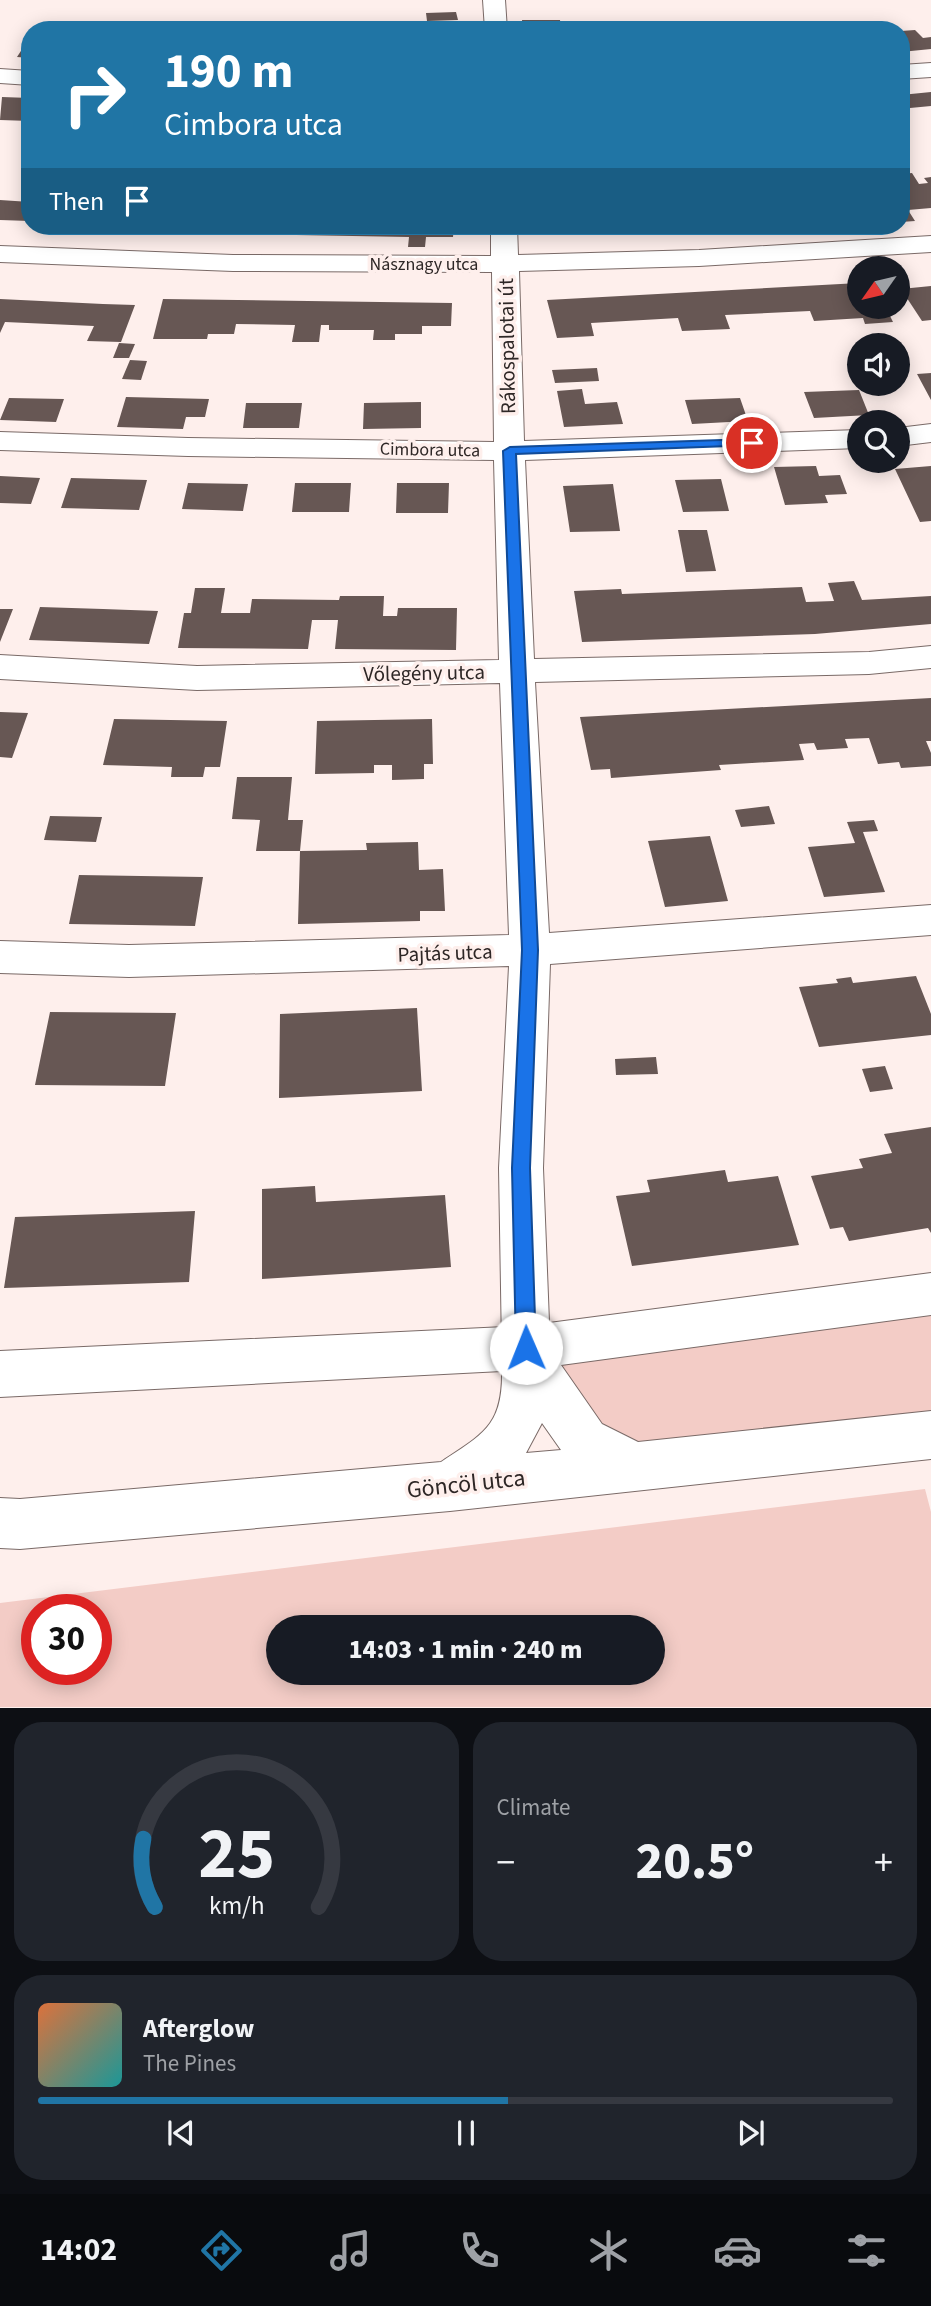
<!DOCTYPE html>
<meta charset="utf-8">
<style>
body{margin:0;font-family:"Source Sans 3",sans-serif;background:#20242c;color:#f1f3f6;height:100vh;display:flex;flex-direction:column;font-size:26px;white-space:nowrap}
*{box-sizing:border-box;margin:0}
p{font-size:23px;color:#9ea1a6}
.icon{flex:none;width:38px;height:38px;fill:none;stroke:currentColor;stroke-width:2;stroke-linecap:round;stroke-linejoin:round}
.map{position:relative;height:1708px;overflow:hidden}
.panel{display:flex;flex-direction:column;gap:14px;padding:14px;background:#0d0f14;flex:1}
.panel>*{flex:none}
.guide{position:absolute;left:21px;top:21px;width:889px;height:214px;border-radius:28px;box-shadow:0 4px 18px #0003;background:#2075a5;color:#fff;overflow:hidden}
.needle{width:46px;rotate:236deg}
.buttons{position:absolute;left:847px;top:256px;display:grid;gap:14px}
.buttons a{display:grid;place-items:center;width:63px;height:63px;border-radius:50%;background:#171b24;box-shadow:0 4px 18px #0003;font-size:35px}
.speed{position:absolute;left:21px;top:1594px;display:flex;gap:14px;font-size:35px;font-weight:700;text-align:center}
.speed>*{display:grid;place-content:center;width:91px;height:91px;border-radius:50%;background:#171b24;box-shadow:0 4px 18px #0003;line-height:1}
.speed .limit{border:10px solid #d22;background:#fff;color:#111}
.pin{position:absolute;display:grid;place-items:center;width:60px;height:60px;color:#fff;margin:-30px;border:4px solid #fff;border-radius:50%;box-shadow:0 2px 7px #0007}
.me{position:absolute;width:77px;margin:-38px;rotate:359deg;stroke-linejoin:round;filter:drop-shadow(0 0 5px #0008)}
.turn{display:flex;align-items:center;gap:24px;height:147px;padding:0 28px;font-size:32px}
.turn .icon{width:91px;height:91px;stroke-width:2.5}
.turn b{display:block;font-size:49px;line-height:60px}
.then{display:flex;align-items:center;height:66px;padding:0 28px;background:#0003;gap:14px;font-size:26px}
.big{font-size:52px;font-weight:800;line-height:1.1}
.panel .widget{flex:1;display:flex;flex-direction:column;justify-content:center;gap:10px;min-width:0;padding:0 24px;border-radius:28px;background:#20242c}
.panel .dial{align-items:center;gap:0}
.dial svg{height:182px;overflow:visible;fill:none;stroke:#363941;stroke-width:7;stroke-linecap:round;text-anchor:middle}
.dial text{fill:#f1f3f6;stroke:none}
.song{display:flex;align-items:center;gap:21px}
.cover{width:84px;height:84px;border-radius:10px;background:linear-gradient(135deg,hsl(20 70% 55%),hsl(180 70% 35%))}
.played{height:7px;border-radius:4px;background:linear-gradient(90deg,#2075a5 55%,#363941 55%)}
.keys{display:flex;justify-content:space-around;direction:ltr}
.heat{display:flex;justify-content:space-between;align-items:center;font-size:38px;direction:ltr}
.panel .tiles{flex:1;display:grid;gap:14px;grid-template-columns:1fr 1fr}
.widget:last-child{grid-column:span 2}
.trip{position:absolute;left:266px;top:1615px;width:399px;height:70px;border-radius:35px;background:#171b24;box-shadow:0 4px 18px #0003;font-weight:800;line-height:70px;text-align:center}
.tabs{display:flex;height:112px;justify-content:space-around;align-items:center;background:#090b0e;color:#9ea1a6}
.tabs .icon{width:49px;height:49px}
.tabs .on{color:#2075a5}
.tabs b{font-size:32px;color:#f1f3f6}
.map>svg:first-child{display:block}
.green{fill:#f3ccc6;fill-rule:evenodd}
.building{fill:#675754}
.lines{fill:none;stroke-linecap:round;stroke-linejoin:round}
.street-casing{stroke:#7a6a67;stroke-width:2}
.secondary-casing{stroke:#7a6a67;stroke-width:2}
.street{fill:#fff;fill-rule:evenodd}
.secondary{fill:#fff;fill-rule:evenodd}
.route{fill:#1a73e8;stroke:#114b97;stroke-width:2}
.labels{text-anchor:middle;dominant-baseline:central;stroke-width:7;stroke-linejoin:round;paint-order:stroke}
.far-street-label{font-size:18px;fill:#2e2726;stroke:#feefec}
.street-label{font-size:21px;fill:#2e2726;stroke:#feefec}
.near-street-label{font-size:24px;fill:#2e2726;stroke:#feefec}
</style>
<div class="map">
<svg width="931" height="1708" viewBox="0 0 931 1708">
<rect width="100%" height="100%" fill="#feefec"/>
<path class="green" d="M 931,1306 L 931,1416 L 641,1446 L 606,1431 L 558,1362 Z
M 925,1489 L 931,1512 L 931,1707 L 0,1707 L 0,1603 ZM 37,1610 L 96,1610 L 96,1670 L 37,1670 ZM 278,1628 L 653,1628 L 653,1673 L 278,1673 Z"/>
<path class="building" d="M 456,12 L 458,20 L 427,21 L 426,13 Z
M 522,20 L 560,20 L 561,28 L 523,28 Z
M 915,30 L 923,38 L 931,37 L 931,49 L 901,52 L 901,31 Z
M 30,37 L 30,58 L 17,57 Z
M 931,92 L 931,106 L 910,108 L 901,98 L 901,95 Z
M 2,97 L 30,98 L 30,121 L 0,120 Z
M 912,173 L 919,184 L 928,183 L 924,178 L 931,177 L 931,208 L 908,210 L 915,221 L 901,222 L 901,174 Z
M 0,200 L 30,202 L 30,221 L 0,220 Z
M 176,226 L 454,226 L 453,237 L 426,237 L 425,247 L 408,247 L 409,237 L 174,233 Z
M 548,226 L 674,226 L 674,228 L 550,233 Z
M 859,283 L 859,306 L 885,306 L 893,322 L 865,324 L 863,318 L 814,321 L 810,311 L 725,315 L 730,329 L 682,331 L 678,318 L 591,323 L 594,336 L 557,338 L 547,300 Z
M 931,286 L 931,320 L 922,321 L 901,289 Z
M 0,299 L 103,304 L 135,305 L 121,342 L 87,341 L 94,326 L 5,322 L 0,333 Z
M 163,299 L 452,303 L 451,326 L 422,326 L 422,334 L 395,334 L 395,340 L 373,340 L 374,330 L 329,330 L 329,325 L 321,325 L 319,342 L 292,342 L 295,325 L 236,324 L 234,334 L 208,334 L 207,339 L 153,339 Z
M 119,343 L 135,344 L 129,358 L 113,358 Z
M 130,360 L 147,361 L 141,380 L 122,379 Z
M 597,368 L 599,381 L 555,383 L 552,370 Z
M 931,373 L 931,400 L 917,374 Z
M 582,389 L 585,404 L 617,402 L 623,424 L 564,427 L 557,391 Z
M 859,390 L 869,415 L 814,418 L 804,392 Z
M 126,397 L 209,399 L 205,417 L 186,417 L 183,429 L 117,427 Z
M 9,398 L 64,399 L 56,422 L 0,420 Z
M 740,398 L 748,421 L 692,424 L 685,400 Z
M 421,402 L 421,428 L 363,429 L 364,403 Z
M 246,403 L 302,403 L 299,428 L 243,428 Z
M 816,466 L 819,476 L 840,475 L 847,494 L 825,495 L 828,503 L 785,505 L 774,467 Z
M 931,466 L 931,521 L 920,522 L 895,469 Z
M 0,476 L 40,478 L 31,504 L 0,503 Z
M 71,478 L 147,480 L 139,510 L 61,508 Z
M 721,479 L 729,511 L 683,512 L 675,480 Z
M 188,483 L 248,484 L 243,511 L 182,509 Z
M 295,483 L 351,483 L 349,512 L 292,512 Z
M 397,483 L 449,483 L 448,513 L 396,513 Z
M 613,484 L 620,531 L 570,532 L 563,486 Z
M 678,530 L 707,530 L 716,571 L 686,572 Z
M 854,581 L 862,600 L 931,596 L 931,624 L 815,634 L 582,642 L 574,591 L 621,589 L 622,594 L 802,587 L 806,602 L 834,601 L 828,583 Z
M 195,588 L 225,588 L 221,613 L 250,613 L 252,599 L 339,600 L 340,596 L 384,596 L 383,616 L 397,616 L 398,608 L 457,608 L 456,650 L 335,649 L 338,620 L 312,620 L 308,649 L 178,648 L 184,613 L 191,613 Z
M 40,607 L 103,609 L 158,611 L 149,644 L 29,640 Z
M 0,609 L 13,609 L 0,642 Z
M 931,698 L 931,741 L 926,741 L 931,753 L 931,766 L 901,768 L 899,762 L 878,764 L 869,738 L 845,739 L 848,748 L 817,750 L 814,743 L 799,744 L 804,760 L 719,765 L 721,770 L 611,778 L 610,769 L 591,770 L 580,717 Z
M 0,712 L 28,713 L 12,758 L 0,757 Z
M 114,719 L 227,721 L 220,767 L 205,767 L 203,777 L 171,777 L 172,767 L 103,765 Z
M 432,719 L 433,764 L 424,764 L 424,779 L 392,780 L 392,765 L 374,765 L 374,773 L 315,774 L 317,721 Z
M 237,777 L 292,777 L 288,820 L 303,820 L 300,851 L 367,850 L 366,843 L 418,842 L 419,870 L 443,869 L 445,911 L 420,911 L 420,921 L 298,924 L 300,851 L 256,851 L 260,820 L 232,819 Z
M 769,806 L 775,824 L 741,827 L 735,810 Z
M 50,816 L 102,817 L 96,842 L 44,840 Z
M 874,820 L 878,831 L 863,832 L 885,892 L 824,897 L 808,847 L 855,843 L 847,822 Z
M 710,836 L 728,901 L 665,907 L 648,841 Z
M 79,875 L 203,877 L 195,926 L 69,924 Z
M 916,976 L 931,1014 L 931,1035 L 819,1047 L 799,987 L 838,983 L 836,979 L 851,977 L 853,983 Z
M 417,1008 L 422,1091 L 279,1098 L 280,1014 Z
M 50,1012 L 176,1013 L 165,1086 L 35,1085 Z
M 656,1057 L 658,1074 L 616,1075 L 615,1059 Z
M 885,1066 L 893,1089 L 870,1092 L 862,1069 Z
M 931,1127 L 931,1233 L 928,1228 L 849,1241 L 843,1227 L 830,1229 L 811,1176 L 863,1168 L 859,1159 L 892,1153 L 884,1134 Z
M 725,1170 L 728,1182 L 778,1176 L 799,1245 L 632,1266 L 616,1196 L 650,1192 L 647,1180 Z
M 315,1186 L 316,1202 L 445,1195 L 451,1267 L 262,1279 L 262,1189 Z
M 195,1211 L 189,1282 L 4,1288 L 15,1217 Z"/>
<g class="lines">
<defs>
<path id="street" d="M 483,0 L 505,0 L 507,30 L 485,30 Z
M 931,63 L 931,77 L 901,79 L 901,65 Z
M 0,69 L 30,71 L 30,85 L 0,83 Z
M 491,226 L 517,226 L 518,255 L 699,250 L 931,236 L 931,252 L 699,266 L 519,271 L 524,441 L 859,430 L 859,448 L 525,460 L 534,659 L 869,652 L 931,646 L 931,668 L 869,674 L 535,682 L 549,933 L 931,905 L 931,935 L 550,964 L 543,1168 L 550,1348 L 543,1364 L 526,1370 L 509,1364 L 502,1348 L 499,1168 L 509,966 L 129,977 L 0,973 L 0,941 L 129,945 L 509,935 L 500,683 L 197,690 L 0,679 L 0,655 L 197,666 L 499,660 L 494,460 L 188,456 L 0,450 L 0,432 L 188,438 L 494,442 L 492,272 L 233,271 L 0,262 L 0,246 L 233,255 L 491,256 Z
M 931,424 L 931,442 L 898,446 L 898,428 Z"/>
<path id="secondary" d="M 931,1273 L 931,1315 L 561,1365 L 602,1424 L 638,1442 L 931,1411 L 931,1459 L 450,1511 L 20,1549 L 0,1548 L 0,1498 L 20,1499 L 441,1462 C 483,1434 503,1426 502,1371 L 0,1397 L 0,1351 L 526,1326 ZM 542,1423 L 561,1450 L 526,1453 Z"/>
</defs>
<use href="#street" class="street-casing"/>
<use href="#secondary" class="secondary-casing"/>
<use href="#street" class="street"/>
<use href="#secondary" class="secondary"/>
</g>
<path class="route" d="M 752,439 L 758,443 L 756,445 L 516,454 L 538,950 L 530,1168 L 536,1348 L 533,1355 L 526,1357 L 519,1355 L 516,1348 L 512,1168 L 522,950 L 503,451 L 510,447 Z"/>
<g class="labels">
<g class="far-street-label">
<text x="424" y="264">Násznagy utca</text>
<text transform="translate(430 450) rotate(1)">Cimbora utca</text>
</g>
<g class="street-label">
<text transform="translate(507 346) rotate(-91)">Rákospalotai út</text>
<text transform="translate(424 673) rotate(-1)">Vőlegény utca</text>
<text transform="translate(445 953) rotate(-2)">Pajtás utca</text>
</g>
<g class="near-street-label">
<text transform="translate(466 1484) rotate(-6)">Göncöl utca</text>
</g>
</g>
</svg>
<div class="buttons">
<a><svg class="needle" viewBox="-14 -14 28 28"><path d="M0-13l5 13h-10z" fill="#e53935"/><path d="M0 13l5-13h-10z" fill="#9ea1a6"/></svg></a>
<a><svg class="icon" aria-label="sound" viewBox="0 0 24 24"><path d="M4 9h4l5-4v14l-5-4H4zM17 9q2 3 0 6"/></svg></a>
<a><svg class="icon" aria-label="search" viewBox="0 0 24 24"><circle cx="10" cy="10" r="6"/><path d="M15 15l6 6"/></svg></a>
</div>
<div class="speed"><div class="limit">30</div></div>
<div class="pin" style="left:752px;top:443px;background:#d93025"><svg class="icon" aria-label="arrive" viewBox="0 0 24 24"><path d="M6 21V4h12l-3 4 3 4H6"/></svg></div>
<svg class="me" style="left:526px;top:1348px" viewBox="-20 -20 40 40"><circle r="19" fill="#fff"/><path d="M0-13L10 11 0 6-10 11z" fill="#1a73e8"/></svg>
<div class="trip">14:03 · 1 min · 240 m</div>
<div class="guide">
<div class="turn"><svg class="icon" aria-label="right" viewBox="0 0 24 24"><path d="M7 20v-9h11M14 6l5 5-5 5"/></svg><div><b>190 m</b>Cimbora utca</div></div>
<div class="then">Then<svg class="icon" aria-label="arrive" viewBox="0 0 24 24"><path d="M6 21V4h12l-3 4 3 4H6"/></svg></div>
</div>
</div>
<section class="panel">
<div class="tiles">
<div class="widget dial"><svg viewBox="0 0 100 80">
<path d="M14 69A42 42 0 1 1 86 69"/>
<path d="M14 69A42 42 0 0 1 9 39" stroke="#2075a5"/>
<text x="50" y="56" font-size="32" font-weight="700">25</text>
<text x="50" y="72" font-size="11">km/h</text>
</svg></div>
<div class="widget"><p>Climate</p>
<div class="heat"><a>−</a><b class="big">20.5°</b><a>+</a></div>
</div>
<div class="widget">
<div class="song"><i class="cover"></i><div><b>Afterglow</b><p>The Pines</p></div></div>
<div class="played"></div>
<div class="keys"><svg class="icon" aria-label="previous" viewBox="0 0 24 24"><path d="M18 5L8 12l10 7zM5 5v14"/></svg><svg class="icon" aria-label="pause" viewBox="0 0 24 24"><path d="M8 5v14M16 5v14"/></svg><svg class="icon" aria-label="next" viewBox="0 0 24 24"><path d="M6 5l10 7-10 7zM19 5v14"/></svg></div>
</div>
</div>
</section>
<nav class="tabs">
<b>14:02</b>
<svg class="icon on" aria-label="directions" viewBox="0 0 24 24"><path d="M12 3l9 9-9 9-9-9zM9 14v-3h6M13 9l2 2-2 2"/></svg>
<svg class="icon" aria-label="music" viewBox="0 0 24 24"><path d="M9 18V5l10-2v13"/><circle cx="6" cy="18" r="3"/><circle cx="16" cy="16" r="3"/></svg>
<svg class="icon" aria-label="phone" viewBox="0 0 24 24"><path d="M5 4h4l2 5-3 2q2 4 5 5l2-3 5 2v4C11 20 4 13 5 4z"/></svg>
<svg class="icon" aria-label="climate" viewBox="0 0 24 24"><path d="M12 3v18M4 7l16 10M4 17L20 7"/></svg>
<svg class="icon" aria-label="car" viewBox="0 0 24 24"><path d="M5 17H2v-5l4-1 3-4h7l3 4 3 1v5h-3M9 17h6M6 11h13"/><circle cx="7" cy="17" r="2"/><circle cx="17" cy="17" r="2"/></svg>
<svg class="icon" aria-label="filters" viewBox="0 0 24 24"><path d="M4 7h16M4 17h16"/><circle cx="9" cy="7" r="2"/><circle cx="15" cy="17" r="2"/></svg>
</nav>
